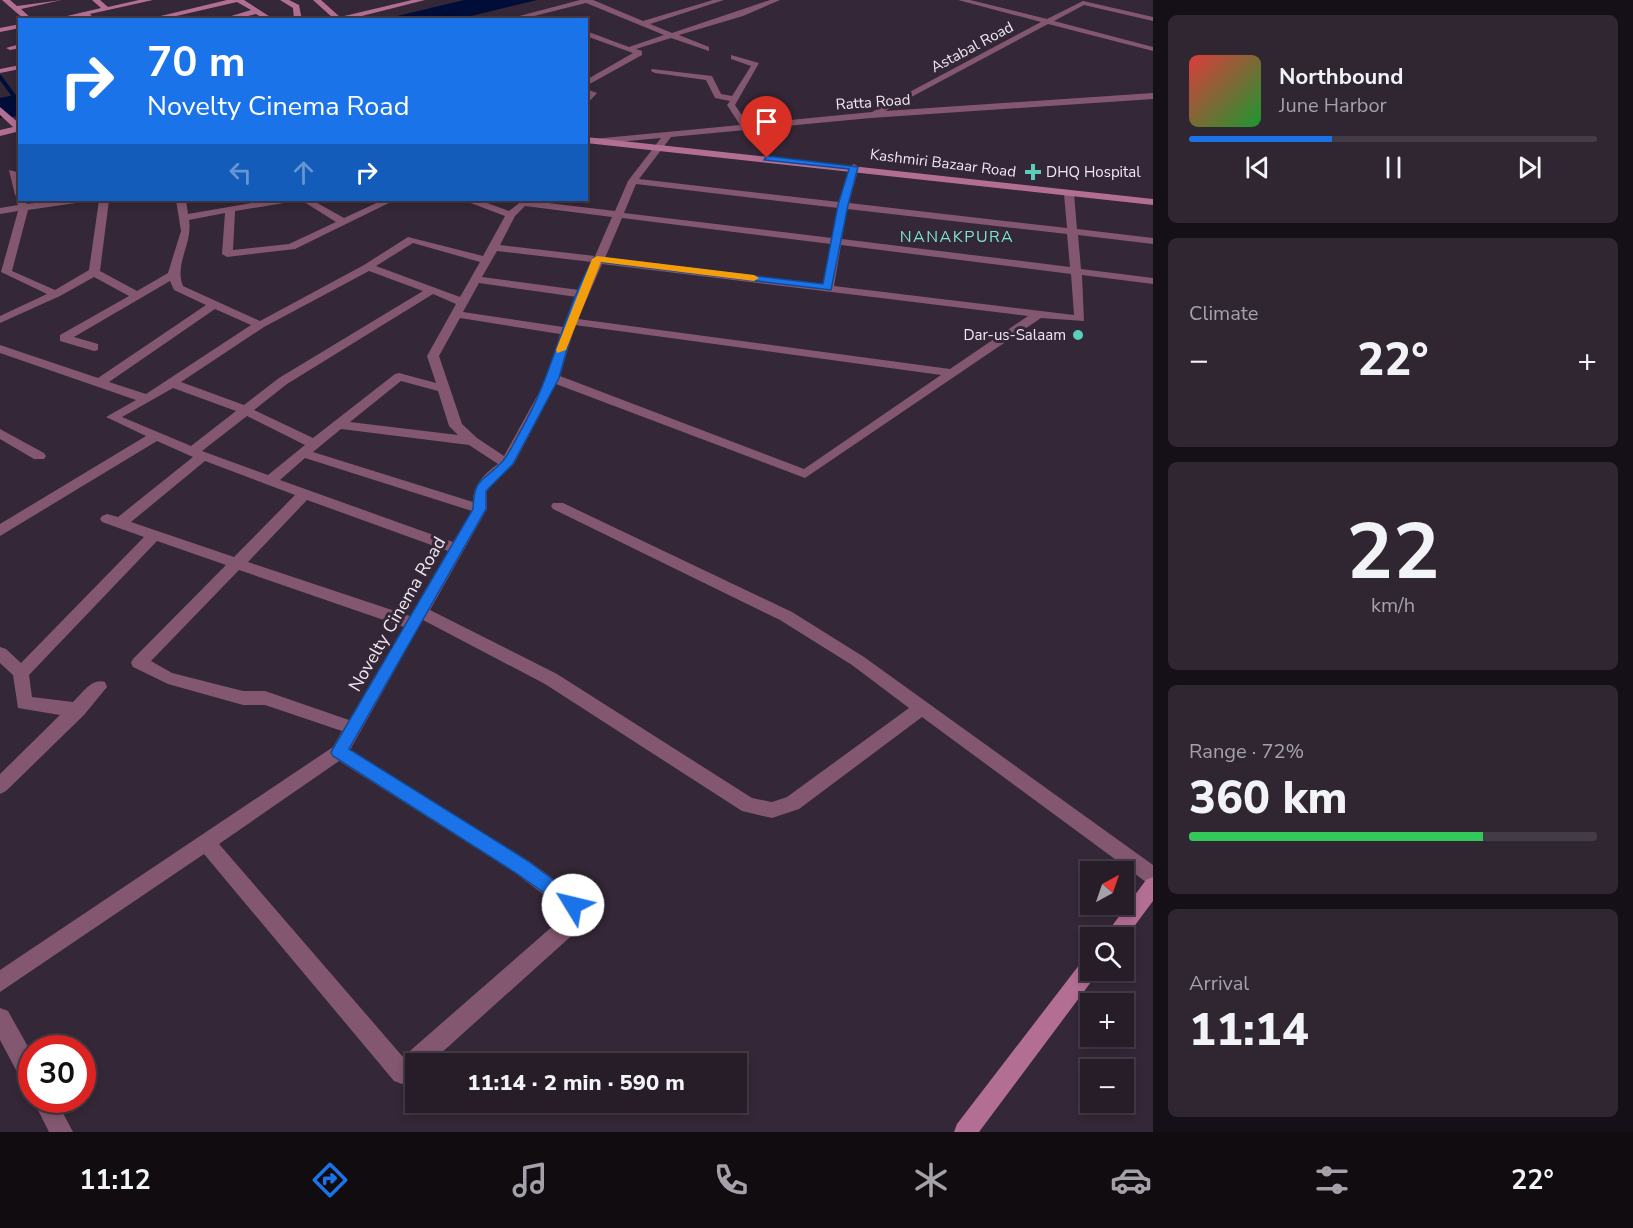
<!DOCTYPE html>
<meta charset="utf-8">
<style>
body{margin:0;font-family:"Nunito Sans",sans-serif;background:#2f2631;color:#f1f3f6;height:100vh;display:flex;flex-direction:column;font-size:22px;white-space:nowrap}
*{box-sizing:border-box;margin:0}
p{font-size:20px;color:#a4a2a8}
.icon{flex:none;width:33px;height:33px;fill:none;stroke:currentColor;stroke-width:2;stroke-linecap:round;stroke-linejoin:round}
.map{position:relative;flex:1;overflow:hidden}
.details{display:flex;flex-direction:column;gap:15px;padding:15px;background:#151017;width:480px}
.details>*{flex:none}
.banner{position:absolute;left:18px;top:18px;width:570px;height:183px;border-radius:0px;box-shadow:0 3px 9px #0003,0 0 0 2px #433b46;background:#1a73e8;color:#fff;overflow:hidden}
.needle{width:39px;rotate:40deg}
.buttons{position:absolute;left:1080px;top:861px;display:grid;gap:12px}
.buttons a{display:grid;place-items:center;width:54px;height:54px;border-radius:0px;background:#271d29;box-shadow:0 3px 9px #0003,0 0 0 2px #433b46;font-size:30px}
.speed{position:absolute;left:18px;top:1035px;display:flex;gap:12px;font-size:30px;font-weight:700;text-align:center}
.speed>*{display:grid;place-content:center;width:78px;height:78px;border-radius:50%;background:#271d29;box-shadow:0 3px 9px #0003,0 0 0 2px #433b46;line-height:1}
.speed .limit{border:9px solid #d22;background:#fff;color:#111}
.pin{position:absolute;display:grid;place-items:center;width:51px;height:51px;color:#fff;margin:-62px -26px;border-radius:50% 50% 50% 0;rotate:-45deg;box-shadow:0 0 6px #0007}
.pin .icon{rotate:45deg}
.me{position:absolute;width:66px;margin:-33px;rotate:306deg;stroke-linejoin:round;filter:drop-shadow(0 0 4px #0008)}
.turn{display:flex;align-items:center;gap:21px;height:126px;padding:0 30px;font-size:27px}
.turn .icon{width:78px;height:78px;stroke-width:2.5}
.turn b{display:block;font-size:42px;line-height:51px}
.lanes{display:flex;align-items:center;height:57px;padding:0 30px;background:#0003;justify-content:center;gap:30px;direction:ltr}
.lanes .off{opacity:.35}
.big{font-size:45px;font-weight:800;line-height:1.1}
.details .card{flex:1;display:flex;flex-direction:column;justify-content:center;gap:9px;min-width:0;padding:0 21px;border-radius:9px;background:#2f2631}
.details .dial{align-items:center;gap:0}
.dial b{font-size:78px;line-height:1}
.song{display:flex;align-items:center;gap:18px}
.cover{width:72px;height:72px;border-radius:9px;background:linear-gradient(135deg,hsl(0 70% 55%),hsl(130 70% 35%))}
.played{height:6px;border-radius:3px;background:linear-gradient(90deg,#1a73e8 35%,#433b46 35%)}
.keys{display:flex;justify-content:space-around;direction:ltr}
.heat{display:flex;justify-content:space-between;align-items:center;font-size:33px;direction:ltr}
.charge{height:9px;border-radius:4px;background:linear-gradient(90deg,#34c759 72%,#433b46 0)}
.trip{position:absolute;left:405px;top:1053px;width:342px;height:60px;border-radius:0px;background:#271d29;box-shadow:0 3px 9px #0003,0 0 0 2px #433b46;font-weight:800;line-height:60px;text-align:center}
.tab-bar{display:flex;height:96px;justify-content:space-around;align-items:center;background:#100c10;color:#a4a2a8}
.tab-bar .icon{width:42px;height:42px}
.tab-bar .current{color:#1a73e8}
.tab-bar b{font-size:27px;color:#f1f3f6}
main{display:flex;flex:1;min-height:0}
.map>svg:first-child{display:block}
.water{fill:#010d39}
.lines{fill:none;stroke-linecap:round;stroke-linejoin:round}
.stream{stroke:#010d39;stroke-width:4}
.street{fill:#83576f;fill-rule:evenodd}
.secondary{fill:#b36e94;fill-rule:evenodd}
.route{fill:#1a73e8;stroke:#114b97;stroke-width:1.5}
.slow{fill:#f59e0b}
.poi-dot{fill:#5bcebb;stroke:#342737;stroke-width:2}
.labels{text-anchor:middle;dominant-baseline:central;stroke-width:6;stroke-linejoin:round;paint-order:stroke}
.far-street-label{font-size:15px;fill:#f0e7f2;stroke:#342737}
.far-poi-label{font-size:15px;fill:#f0e7f2;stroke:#342737;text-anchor:start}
.far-neighbourhood-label{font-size:16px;letter-spacing:1.5px;fill:#7de4d1;stroke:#342737}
.street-label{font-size:18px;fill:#f0e7f2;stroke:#342737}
</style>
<main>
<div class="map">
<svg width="1153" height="1132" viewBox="0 0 1153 1132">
<rect width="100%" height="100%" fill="#342737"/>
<path class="water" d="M 464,0 L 537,0 L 459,19 L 385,19 Z
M 19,94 L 19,116 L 0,118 L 0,98 Z"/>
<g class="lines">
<path class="stream" d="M 0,77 L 20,104"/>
<path class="street" d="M 580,0 L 593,0 L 643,21 L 713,0 L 724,0 L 650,24 L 672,33 L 770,0 L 780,0 L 743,16 L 679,35 L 709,47 L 709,51 L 671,38 L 636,49 L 642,51 L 642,55 L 586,86 L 586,80 L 633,53 L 586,36 L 586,31 L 629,47 L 664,35 L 586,3 L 518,20 L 504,20 Z
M 958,0 L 970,0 L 1047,19 L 1083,1 L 1153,17 L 1153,21 L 1084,5 L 1054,21 L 1153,47 L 1153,51 L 1048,24 L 885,111 L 1153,93 L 1153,99 L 871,118 L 671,137 L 639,179 L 839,202 L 849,167 L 854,164 L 859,167 L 849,203 L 1067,228 L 1064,194 L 1069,191 L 1074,194 L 1077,229 L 1153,238 L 1153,244 L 1078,235 L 1081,269 L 1153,278 L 1153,284 L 1082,275 L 1084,321 L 1041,318 L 805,478 L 556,384 L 514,464 L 498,477 L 487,491 L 487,509 L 430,610 L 557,674 L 752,798 L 772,802 L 787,797 L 909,708 L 852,665 L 780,620 L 553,509 L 551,506 L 553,503 L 563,503 L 792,612 L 864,657 L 1153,865 L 1153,885 L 1146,882 L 922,717 L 799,809 L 772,818 L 742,811 L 545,684 L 423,620 L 350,750 L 529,861 L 580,898 L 583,905 L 579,929 L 429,1064 L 416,1064 L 416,1076 L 402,1084 L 394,1081 L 204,854 L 0,992 L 0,970 L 333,747 L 342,731 L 265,705 L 243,705 L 168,684 L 133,667 L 131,663 L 133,659 L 226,565 L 157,541 L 29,675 L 32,697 L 73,702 C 82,694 91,678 105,682 L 107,687 L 84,715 L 6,791 L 0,794 L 0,774 L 60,715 L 18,708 L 13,675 L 0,663 L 0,647 L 6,649 L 21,663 L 144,537 L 102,522 L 100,519 L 102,516 L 107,514 L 118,517 L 193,457 L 157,441 L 0,536 L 0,524 L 146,436 L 106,417 L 136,400 L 0,353 L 0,345 L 98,378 L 206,305 L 174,290 L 170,281 L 74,337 L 98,344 L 98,350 L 94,351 L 60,341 L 60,335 L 129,296 L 94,277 L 60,296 L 0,323 L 0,316 L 47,294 L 1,272 L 18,211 L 0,214 L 0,208 L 18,205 L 16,200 L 19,198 L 15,195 L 9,170 L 17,172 L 20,180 L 20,200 L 26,200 L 27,204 L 59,200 L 81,200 L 76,203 L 28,210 L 12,271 L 55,290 L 89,270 L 99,200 L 109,200 L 100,271 L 137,291 L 168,273 L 181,231 L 176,200 L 186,200 L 188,214 L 269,200 L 289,200 L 284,203 L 235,211 L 233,250 L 289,244 L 336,222 L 301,200 L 312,200 L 344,218 L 383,200 L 395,200 L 295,249 L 227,257 L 222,254 L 225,213 L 189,220 C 193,243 174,264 183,286 L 260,321 L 364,265 L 408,237 L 483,256 L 505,216 L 468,202 L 466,200 L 479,200 L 509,211 L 523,200 L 615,211 L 628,181 L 661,138 L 596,144 L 593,143 L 593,139 L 740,125 L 727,105 L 730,101 L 715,98 L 706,80 L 655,73 L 651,71 L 652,69 L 712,76 L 721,94 L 732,96 L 751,66 L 731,59 L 731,55 L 759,63 L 735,105 L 748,124 L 872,112 L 1041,22 ZM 636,184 L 838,208 L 832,238 L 624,213 ZM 525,206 L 612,217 L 595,256 L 500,245 L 515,216 ZM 847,209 L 1067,234 L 1070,267 L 842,239 ZM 622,218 L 831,244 L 823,284 L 605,258 ZM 413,243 L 480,262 L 460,297 L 376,266 ZM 841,245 L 1071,274 L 1074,315 L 834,286 ZM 497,251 L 592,262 L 579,290 L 482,277 ZM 602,264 L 1028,316 L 950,369 L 578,319 ZM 369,271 L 423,291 L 279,378 L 244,405 L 181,382 L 264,327 ZM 479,283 L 577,297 L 563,327 L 463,312 ZM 433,294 L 456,304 L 427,356 L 436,383 L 399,373 L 395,374 L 313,438 L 254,410 L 287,384 ZM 215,309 L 251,325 L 146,394 L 109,382 ZM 460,318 L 560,334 L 547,378 L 504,456 L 477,438 L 462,424 L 439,356 ZM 575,325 L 941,375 L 804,469 L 560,376 ZM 401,381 L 438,391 L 449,426 L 458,435 L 350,422 ZM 173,388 L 236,411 L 191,446 L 122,417 ZM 247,416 L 305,445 L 268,475 L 202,451 ZM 341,429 L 469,445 L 498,464 C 484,474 473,485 473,502 L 313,452 ZM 305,458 L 472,511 L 453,542 L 280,480 ZM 205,461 L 295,495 L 234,557 L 131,522 ZM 307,500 L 448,551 L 410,616 L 248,562 ZM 239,570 L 404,627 L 349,720 L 265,691 L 243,691 L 172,673 L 151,661 ZM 339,761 L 515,873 L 563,909 L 562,918 L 403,1057 L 219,844 Z
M 586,89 L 597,93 L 586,105 Z
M 0,429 L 44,453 L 46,456 L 44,459 L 34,459 L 0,439 Z
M 0,1008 L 8,1011 L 32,1054 L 32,1088 L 24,1085 L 0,1040 Z
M 33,1100 L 56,1100 L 73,1132 L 49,1132 Z"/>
<path class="secondary" d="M 2,0 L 10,0 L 17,6 L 62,0 L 21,9 L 33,20 L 25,20 Z
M 92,0 L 100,0 L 108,7 L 139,0 L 153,0 L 90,14 L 95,20 L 87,20 L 83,16 L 50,20 L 101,8 Z
M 227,0 L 244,0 L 275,20 L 266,20 L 256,14 L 232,20 L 218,20 L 251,10 L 237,2 L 159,20 L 144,20 Z
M 280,0 L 289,0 L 299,5 L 302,20 L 294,20 L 293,8 Z
M 313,0 L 321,0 L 340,17 L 412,0 L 425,0 L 346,20 L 331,20 L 333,18 Z
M 20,24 L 20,28 L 0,32 L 0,28 Z
M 20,44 L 20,48 L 10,50 L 6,48 Z
M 20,65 L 20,69 L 0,73 L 0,69 Z
M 0,107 L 20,124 L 20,131 L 0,136 L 0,130 L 13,127 L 0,115 Z
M 586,137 L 1153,199 L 1153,205 L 586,143 Z
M 1153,877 L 1153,901 L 1124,940 L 1124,938 L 1103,938 L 1146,880 Z
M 1090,957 L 1090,970 L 1099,970 L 1097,974 L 979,1132 L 954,1132 L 957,1124 L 1083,960 Z"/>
</g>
<path class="route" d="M 767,156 L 858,167 L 848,205 L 831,290 L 600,262 L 572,331 L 559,378 L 513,464 L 486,491 L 486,509 L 349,749 L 528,861 L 579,899 L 582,905 L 579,911 L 573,913 L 516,873 L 333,756 L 331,752 L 473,509 C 474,477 483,482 502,462 C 510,453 515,440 521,430 C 553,375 563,312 594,257 L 823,284 L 838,205 L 849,169 L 764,160 Z"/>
<path class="slow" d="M 597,256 L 754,275 L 759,278 L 754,281 L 601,262 L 566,350 L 557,353 L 556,350 L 592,259 Z"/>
<g class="poi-dot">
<path d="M1030 163h6v6h6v6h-6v6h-6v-6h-6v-6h6z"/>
<circle cx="1078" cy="335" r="6"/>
</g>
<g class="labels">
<g class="far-street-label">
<text transform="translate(972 47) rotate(-28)">Astabal Road</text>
<text transform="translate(873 102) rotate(-4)">Ratta Road</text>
<text transform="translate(943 163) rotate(7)">Kashmiri Bazaar Road</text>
</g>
<g class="far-poi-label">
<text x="1046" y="172">DHQ Hospital</text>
<text x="1066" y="335" text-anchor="end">Dar-us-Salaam</text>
</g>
<g class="far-neighbourhood-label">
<text x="957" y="237">NANAKPURA</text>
</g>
<g class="street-label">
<text transform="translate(397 614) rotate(-60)">Novelty Cinema Road</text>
</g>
</g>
</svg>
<div class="buttons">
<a><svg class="needle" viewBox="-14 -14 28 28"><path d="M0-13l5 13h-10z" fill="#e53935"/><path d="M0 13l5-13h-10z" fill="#a4a2a8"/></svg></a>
<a><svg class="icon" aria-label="search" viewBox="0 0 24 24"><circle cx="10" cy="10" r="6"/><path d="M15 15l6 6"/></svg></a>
<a>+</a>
<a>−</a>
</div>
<div class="speed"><div class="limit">30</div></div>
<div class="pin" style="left:767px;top:158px;background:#d93025"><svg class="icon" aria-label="arrive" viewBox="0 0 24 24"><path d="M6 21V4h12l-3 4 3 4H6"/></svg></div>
<svg class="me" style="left:573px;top:905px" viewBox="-20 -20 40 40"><circle r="19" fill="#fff"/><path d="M0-13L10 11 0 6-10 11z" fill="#1a73e8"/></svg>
<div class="trip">11:14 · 2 min · 590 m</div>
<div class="banner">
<div class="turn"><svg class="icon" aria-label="right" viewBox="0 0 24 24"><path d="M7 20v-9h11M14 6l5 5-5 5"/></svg><div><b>70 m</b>Novelty Cinema Road</div></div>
<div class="lanes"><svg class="icon off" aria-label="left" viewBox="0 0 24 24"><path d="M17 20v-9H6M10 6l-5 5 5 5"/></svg><svg class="icon off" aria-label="ahead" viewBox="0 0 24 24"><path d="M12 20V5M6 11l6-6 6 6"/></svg><svg class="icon" aria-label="right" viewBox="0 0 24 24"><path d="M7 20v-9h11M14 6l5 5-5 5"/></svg></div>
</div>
</div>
<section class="details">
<div class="card">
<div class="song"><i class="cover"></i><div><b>Northbound</b><p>June Harbor</p></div></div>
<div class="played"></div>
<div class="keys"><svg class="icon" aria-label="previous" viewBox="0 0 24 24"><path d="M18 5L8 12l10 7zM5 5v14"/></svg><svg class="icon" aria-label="pause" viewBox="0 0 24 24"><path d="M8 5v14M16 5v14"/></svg><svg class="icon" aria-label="next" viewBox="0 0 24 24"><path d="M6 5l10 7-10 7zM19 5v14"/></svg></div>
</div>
<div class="card"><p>Climate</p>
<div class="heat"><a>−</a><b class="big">22°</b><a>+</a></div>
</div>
<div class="card dial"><b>22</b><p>km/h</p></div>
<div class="card"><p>Range · 72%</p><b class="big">360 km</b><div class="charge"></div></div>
<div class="card"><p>Arrival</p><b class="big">11:14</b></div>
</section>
</main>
<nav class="tab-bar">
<b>11:12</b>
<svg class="icon current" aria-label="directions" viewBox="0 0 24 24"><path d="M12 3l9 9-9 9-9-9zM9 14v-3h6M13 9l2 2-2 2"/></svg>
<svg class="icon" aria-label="music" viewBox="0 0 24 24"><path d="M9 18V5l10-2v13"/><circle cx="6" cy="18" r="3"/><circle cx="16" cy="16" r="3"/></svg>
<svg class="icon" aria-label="phone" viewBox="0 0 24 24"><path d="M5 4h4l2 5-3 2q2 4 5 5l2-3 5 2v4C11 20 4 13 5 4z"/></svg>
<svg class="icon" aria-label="climate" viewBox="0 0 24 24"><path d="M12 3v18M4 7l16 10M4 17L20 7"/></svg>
<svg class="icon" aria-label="car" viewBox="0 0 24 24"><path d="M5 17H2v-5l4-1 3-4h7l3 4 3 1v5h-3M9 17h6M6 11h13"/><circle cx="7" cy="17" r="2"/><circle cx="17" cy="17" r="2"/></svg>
<svg class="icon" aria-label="filters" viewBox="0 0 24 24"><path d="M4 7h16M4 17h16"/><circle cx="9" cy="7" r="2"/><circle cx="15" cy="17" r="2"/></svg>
<b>22°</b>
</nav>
